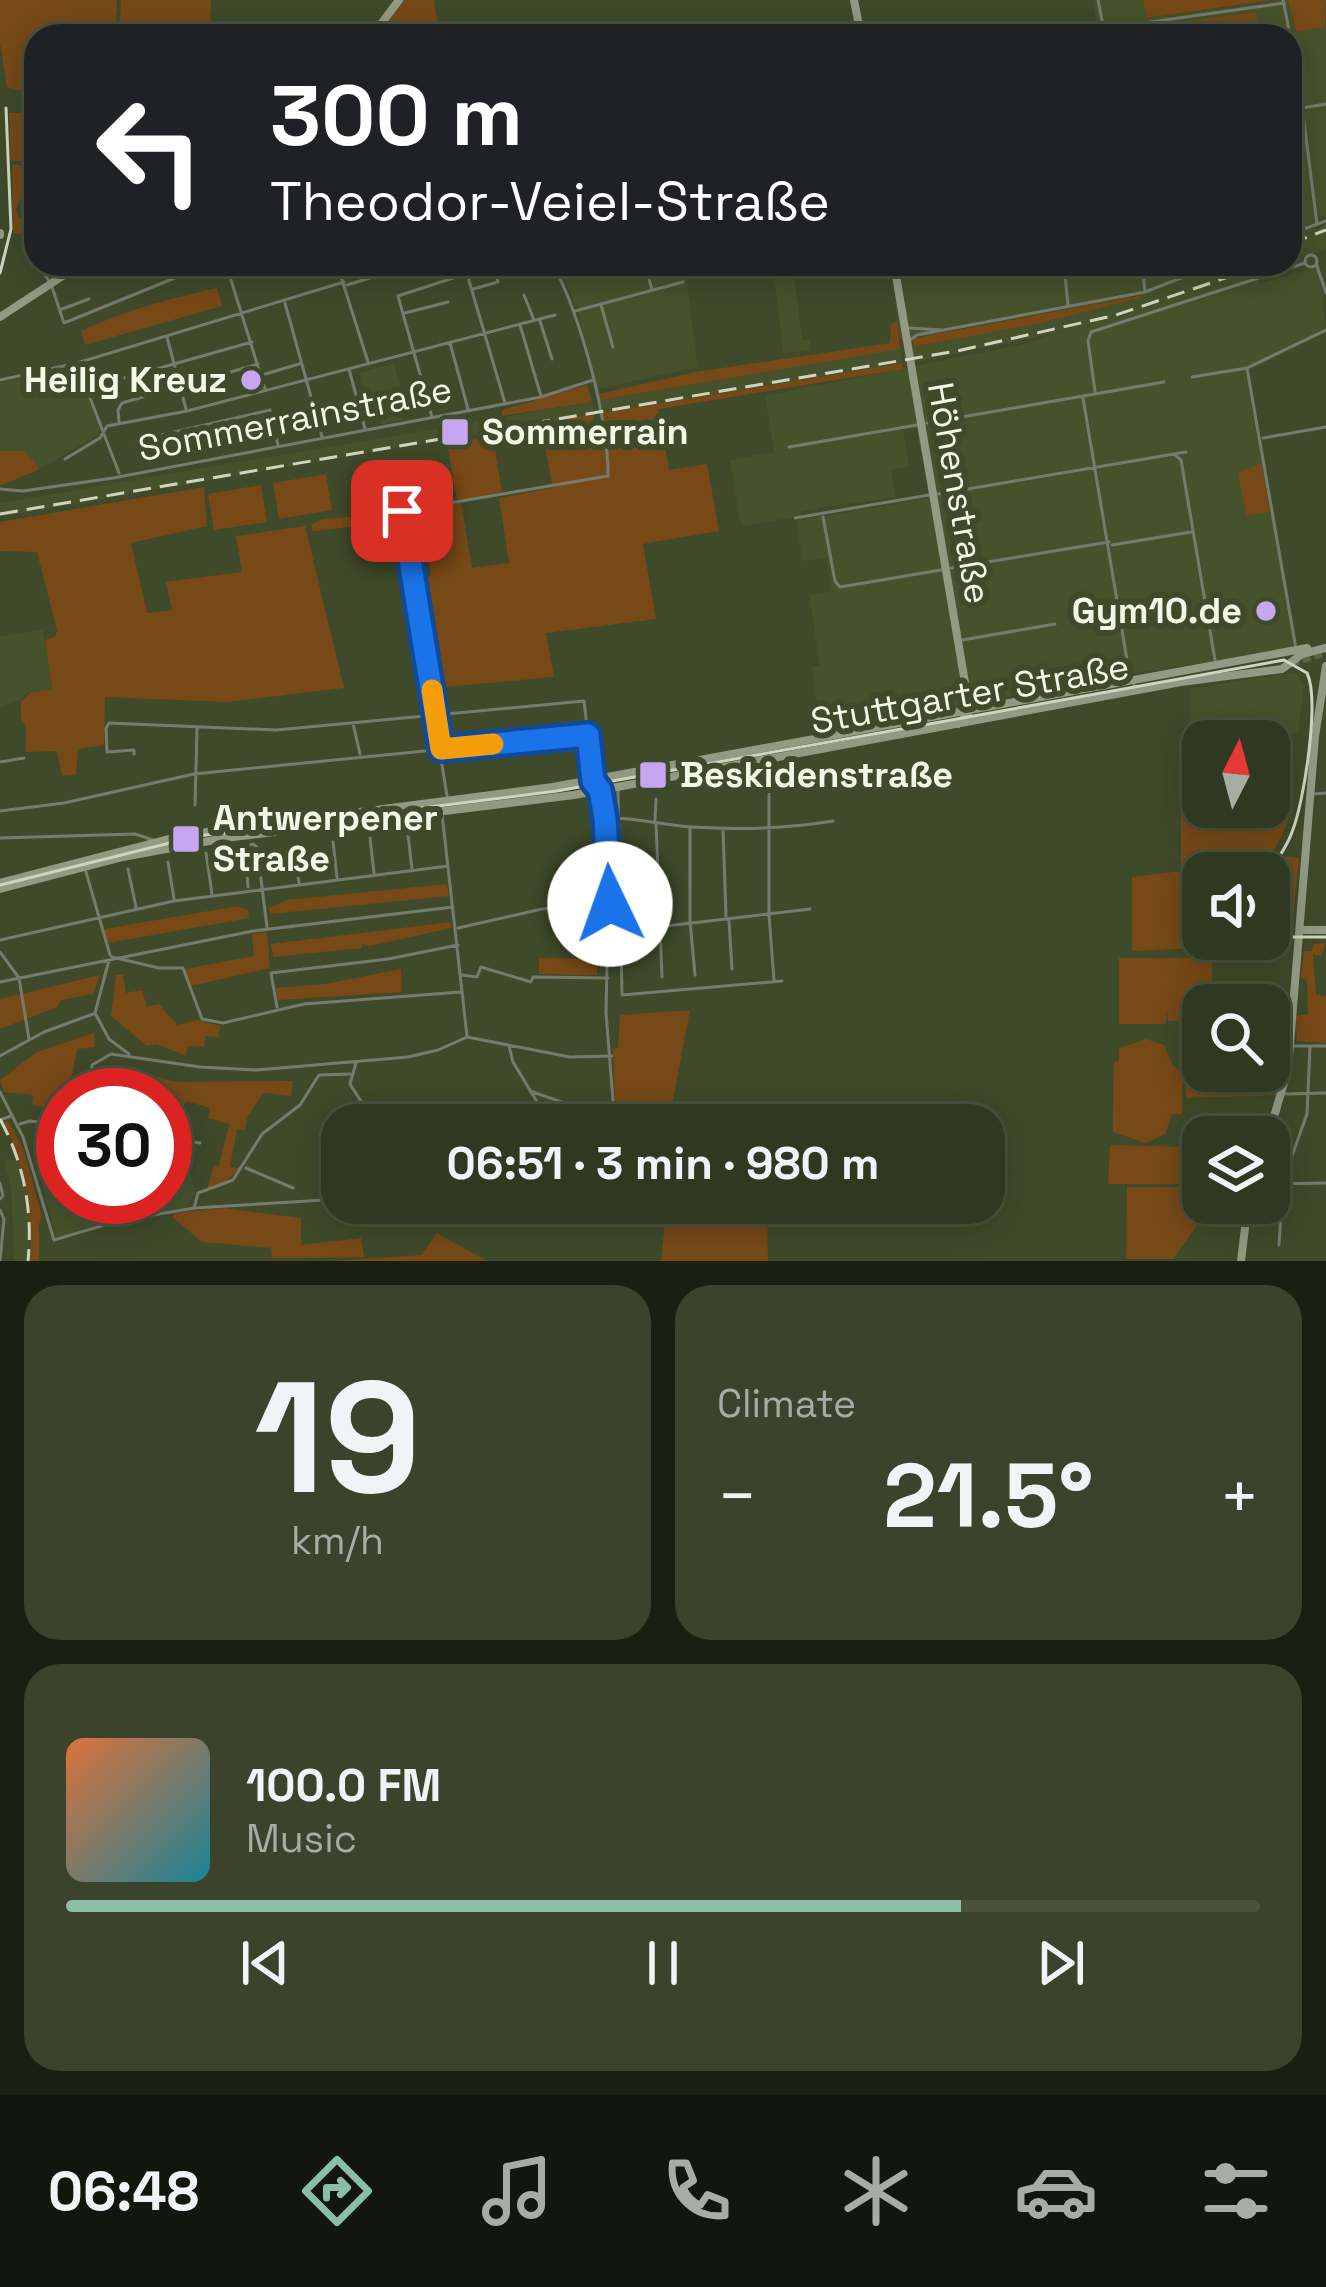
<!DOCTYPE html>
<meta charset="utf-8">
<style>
body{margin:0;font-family:"Space Grotesk",sans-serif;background:#3b432d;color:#f1f3f6;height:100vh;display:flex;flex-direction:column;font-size:45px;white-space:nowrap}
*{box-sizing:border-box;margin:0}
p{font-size:39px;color:#a7aca5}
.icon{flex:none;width:66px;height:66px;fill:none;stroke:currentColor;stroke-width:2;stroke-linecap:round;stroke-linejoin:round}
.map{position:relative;height:1261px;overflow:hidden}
.side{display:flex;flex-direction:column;gap:24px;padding:24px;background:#1a1f12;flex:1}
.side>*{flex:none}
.guide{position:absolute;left:24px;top:24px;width:1278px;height:252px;border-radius:36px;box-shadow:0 6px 30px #0003,0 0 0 3px #4a523e;background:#202124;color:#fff;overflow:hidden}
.needle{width:78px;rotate:6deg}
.fabs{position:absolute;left:1182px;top:720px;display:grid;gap:24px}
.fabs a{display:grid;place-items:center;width:108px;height:108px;border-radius:24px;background:#2f3820;box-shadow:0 6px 30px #0003,0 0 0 3px #4a523e;font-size:60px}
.speed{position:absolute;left:36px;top:1068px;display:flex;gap:24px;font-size:60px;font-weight:700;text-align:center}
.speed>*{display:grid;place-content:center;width:156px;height:156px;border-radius:50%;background:#2f3820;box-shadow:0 6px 30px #0003,0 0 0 3px #4a523e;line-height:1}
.speed .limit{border:18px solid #d22;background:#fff;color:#111}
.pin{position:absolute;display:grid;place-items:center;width:102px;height:102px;color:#fff;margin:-51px;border-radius:24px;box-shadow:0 6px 18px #0006}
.me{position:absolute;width:132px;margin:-66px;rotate:357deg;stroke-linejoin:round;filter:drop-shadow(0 0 9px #0008)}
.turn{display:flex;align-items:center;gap:42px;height:252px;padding:0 48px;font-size:54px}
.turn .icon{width:156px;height:156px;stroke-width:2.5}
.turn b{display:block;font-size:84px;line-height:102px}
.big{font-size:90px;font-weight:600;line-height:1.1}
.side .widget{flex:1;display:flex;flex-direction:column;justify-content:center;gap:18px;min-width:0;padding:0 42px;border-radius:36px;background:#3b432d}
.side .dial{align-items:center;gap:0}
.dial b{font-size:156px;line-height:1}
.song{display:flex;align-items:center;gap:36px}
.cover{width:144px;height:144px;border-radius:18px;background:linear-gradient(135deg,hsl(20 70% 55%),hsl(190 70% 35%))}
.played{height:12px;border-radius:6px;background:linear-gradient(90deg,#8abfa5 75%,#4a523e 75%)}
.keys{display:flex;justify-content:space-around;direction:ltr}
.heat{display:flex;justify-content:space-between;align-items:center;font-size:66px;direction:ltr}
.side .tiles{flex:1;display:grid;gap:24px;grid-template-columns:1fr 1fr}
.widget:last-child{grid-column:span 2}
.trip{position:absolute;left:321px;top:1104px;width:684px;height:120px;border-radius:36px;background:#2f3820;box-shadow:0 6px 30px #0003,0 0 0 3px #4a523e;font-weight:600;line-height:120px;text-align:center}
.tabs{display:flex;height:192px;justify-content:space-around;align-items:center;background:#13160d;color:#a7aca5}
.tabs .icon{width:84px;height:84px}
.tabs .on{color:#8abfa5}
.tabs b{font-size:54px;color:#f1f3f6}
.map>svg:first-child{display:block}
.built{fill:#46522b}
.green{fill:#774917}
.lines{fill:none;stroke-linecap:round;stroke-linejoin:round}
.secondary-tunnel{stroke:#5a6446;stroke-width:8;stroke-dasharray:8 4;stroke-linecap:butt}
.street{stroke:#767c6d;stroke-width:3}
.secondary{stroke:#929a83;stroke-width:8}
.tram{stroke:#cdd5bf;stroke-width:3}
.rail{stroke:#cdd5bf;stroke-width:3;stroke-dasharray:18 9;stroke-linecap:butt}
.route-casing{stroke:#114b97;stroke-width:30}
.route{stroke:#1a73e8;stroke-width:21}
.slow{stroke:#f59e0b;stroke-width:21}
.poi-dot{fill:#c6a6f0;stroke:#3f4a2a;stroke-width:4.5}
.labels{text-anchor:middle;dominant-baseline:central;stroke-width:12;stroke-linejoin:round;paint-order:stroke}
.poi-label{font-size:36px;font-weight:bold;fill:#f1f8e5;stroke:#3f4a2a;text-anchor:start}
.street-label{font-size:36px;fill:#f1f8e5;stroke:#3f4a2a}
</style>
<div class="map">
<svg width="1326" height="1261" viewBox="0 0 1326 1261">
<rect width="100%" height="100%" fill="#3f4a2a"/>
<path class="built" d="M 1093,0 L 1143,0 L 1148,18 L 1288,0 L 1296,31 L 1326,22 L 1326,215 L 1314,220 L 1316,229 L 1326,225 L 1326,248 L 1290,262 L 1290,114 L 1298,112 L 1290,36 L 1285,36 L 1283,28 L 1259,31 L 1256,12 L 1113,32 L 1112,36 L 1037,36 L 1036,33 L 1097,24 Z
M 557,264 L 685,264 L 697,367 L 598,389 L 577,308 Z
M 890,264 L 1284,264 L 1256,273 L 1260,284 L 1319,266 L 1326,332 L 1249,371 L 1298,648 L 1104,678 L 823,734 L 811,667 L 820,665 L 809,596 L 832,591 L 826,558 L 803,561 L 796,521 L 930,498 L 916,428 L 903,430 L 909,466 L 891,470 L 895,497 L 801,511 L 801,516 L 741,526 L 730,460 L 774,452 L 765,396 L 1020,345 L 1067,331 L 914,362 L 912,347 L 1037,324 L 1139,296 L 900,340 Z
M 794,270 L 802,340 L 810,340 L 811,351 L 783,353 L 774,274 Z
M 900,349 L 903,363 L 603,413 L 601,400 Z
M 394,363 L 404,401 L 399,403 L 404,420 L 382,424 L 378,407 L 370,409 L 360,373 Z
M 76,366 L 100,429 L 98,435 L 40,469 L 24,451 L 0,451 L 0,383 Z
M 592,402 L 594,414 L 0,517 L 0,503 Z
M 43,630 L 52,690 L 26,693 L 20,700 L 0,708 L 0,636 Z
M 1296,672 L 1304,686 L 1298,734 L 1264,741 L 1203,741 L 1203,753 L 1188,756 L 1190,689 Z
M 4,1159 L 20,1160 L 26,1179 L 31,1219 L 30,1261 L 14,1261 L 11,1186 Z
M 35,1160 L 63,1160 L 63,1197 L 165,1197 L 165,1163 L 187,1163 L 196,1192 L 186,1208 L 117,1219 L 57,1237 Z"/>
<path class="green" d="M 0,0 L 117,0 L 116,26 L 87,36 L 36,36 L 36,95 L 7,87 L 0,43 Z
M 121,0 L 211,0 L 210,29 L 159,27 L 158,36 L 119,36 Z
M 404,0 L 434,0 L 439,33 L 467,29 L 469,36 L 376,36 Z
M 1143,0 L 1272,0 L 1147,18 Z
M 1288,0 L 1326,0 L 1325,27 L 1296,32 Z
M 1256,12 L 1259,30 L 1283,28 L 1285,36 L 1182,36 L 1179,22 Z
M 36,105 L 36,176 L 30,176 L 16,209 L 26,235 L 13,233 L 12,164 L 30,167 L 31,161 L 11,161 L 9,113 L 35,113 Z
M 217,288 L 222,306 L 85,345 L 81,331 C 124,311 170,298 217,288 Z
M 1140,296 L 1143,297 L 1037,324 L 912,347 L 914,339 L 920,337 Z
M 897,320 L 900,349 L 601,400 L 599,394 L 696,372 L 890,343 L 891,325 Z
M 903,363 L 903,369 L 659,409 L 669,470 L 707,464 L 719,531 L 643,544 L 656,619 L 546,633 L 554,677 L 434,688 L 417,579 L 431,576 L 420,510 L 461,503 L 472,568 L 509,563 L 499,498 L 553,488 L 543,436 L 545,427 L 508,433 L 508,428 L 594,414 L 594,420 L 545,428 L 617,417 L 604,418 L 603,413 Z
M 587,385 L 592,402 L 502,416 L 502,410 Z
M 493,436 L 502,493 L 457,500 L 447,443 Z
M 0,451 L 25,451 L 40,469 L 0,486 Z
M 1261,463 L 1270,512 L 1246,515 L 1238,473 Z
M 326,474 L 332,510 L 279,519 L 273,483 Z
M 261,485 L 267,522 L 214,530 L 208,494 Z
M 204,487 L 207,526 L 131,543 L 147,613 L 172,610 L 166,582 L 242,572 L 236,536 L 305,526 L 344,688 L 226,702 L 105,697 L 104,745 L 78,749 L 76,775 L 62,776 L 57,751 L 26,752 L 26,726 L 21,719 L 21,702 L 30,693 L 52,689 L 45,640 L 55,637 L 57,631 L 37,552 L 0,551 L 0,522 Z
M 399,513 L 401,522 L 312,531 L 312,524 L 322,519 Z
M 1294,799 L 1286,826 L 1263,873 L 1203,873 L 1203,939 L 1269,939 L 1269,935 L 1288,944 L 1132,951 L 1132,877 L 1181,871 L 1181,814 L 1230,807 L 1269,807 L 1269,801 Z
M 1280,856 L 1299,858 L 1293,919 L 1291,893 L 1275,892 L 1270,915 L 1284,930 L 1293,927 L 1288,936 L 1269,927 L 1269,874 Z
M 447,884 L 449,896 L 270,914 L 269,908 L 287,900 Z
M 238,906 L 248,910 L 249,918 L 108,943 L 104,929 Z
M 451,922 L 452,928 L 370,946 L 362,944 L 362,948 L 273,957 L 271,944 Z
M 267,932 L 270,968 L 191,986 L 185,969 L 254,956 L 252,934 Z
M 1326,943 L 1321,956 L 1313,954 L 1316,995 L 1326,996 L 1326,1043 L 1297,1041 L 1295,1016 L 1308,1014 L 1307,980 L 1301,978 L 1304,951 L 1312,951 L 1313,944 Z
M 539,958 L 597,959 L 597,975 L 539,974 Z
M 1119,958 L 1212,958 L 1212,986 L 1222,994 L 1221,1005 L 1203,1005 L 1203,1020 L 1168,1021 L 1167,1011 L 1166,1024 L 1119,1024 Z
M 401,969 L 402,992 L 278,1000 L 276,988 L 325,984 Z
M 100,975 L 93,994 L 61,1000 L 57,1007 L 0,1029 L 0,999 Z
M 116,975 L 123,975 L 126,993 L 142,990 L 147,1007 L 159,1004 L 177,1025 L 198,1020 L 220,1026 L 219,1037 L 205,1036 L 204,1047 L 188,1046 L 186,1056 L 157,1044 L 147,1046 L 111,1016 Z
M 690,1010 L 671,1110 L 673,1125 L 616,1125 L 613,1049 L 618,1048 L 620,1015 Z
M 94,1033 L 95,1047 L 77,1049 L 68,1095 L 63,1095 L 63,1110 L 32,1105 L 33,1095 L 4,1092 L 0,1080 L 37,1052 Z
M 1146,1039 L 1164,1045 L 1173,1066 L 1182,1072 L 1182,1114 L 1172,1114 L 1165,1134 L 1146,1143 L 1113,1132 C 1113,1107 1113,1086 1114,1062 L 1119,1061 L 1119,1048 Z
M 1269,1048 L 1283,1051 L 1278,1095 L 1186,1098 L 1186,1065 L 1203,1065 L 1203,1071 L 1217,1071 L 1217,1093 L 1270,1093 L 1272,1050 Z
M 141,1072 L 176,1082 L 293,1081 L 291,1096 L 263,1093 L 247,1118 L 245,1130 L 237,1129 L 230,1167 L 240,1168 L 223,1184 L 207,1188 L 214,1166 L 219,1166 L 229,1124 L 208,1118 L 210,1108 L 186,1101 L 180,1113 L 165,1112 L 165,1095 L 105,1095 L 105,1090 L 138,1092 Z
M 8,1121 L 24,1150 L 42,1216 L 39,1224 L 39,1261 L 30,1261 C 34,1211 24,1168 4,1122 Z
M 1110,1145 L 1188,1147 L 1189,1184 L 1108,1184 Z
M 1127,1187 L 1203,1187 L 1203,1203 L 1213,1203 L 1173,1259 L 1126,1259 Z
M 667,1203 L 767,1203 L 768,1261 L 661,1261 Z
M 224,1208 L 301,1218 L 301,1245 L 361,1238 L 364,1257 L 272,1258 L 271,1248 L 202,1242 L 172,1217 L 175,1213 Z
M 437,1233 L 487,1261 L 336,1261 L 421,1255 Z"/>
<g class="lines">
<path class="secondary-tunnel" d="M 1291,663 L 1326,652"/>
<path class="street" d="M 1098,0 L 1105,36
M 1283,0 L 1298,75 L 1317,224
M 1052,36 L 1284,3
M 1290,110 L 1326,104
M 27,191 L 36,192
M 22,220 L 36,221
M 1290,234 L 1326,221
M 36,244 L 30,251 L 36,262
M1305 261a6 6 0 1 1 12 0a6 6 0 1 1-12 0Z
M 38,264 L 51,284 L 64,323 L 192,271
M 226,264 L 265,389
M 337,264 L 368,362
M 645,264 L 652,290
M 1064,264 L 1068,305
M 1142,264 L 1145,292
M 1317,266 L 1326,293
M 467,274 L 505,403
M 347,285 L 416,264
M 524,295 L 534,320
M 285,303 L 322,437
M 601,305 L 613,347
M 62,309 L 89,299
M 575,311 L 683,282
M 405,313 L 448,302
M 540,321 L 552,359
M 520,325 L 541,396
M 909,328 L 942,330
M 167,337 L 186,409
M 909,341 L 917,335 L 1145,292 L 1217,264
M 450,343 L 468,409
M 77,364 L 119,473
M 1247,368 L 1296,649
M 349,369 L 365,429
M 262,375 L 299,364
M 1192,377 L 1247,368 L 1326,330
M 0,380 L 77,363 L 344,282
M 116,384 L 117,380 L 252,342
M 1095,391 L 1088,341 L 1091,332 L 1305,263
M 1083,398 L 1130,678 L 1136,688
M 432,417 L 398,296 L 493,265 L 498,282 L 473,289
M 119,421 L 118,410 L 122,403 L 258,364
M 927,423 L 1164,382
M 1263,438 L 1326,427
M 135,441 L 270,410 L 278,445
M 789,447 L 917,425
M 1174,454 L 1181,460 L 1215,660
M 65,459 L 100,438 L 107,426 L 187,411 L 555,315
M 395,472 L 447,796
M 0,489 L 23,491 L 113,478 L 541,397 L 593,380
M 938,494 L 1186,452
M 402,511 L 608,476 C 608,416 581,318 553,264
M 823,517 L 835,581 L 840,587 L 941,570
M 795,518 L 929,495
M 1112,545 L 1191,532
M 951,568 L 1109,542
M 962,640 L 1055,624
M 353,723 L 360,754
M 825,735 L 968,707
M 134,754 L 134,750 L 107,752 L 106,728 L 109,723 L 276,730 L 584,701 L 593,780 L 602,801 L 609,862 L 606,1013 L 615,1125
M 0,762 L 24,758
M 769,762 L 769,915 L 774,980
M 618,789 L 622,995 L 782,981
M 1312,794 L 1326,793
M 195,805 L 197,729
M 0,811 L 64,803 L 194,774 L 586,735
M 442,814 L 467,1036
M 606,818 C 636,817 662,825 691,827 C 740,830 785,829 833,821
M 655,820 L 656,799
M 656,823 L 662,977
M 690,829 L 690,921 L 695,975
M 723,830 L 726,916
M 408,835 L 412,869
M 0,838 L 135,834 L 153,840
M 370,838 L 374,873
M 333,842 L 337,878
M 294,843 L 299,883
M 206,853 L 212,894
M 168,862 L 174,899
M 128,869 L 136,907
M 86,872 L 110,955
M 248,887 L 245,847 L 253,844 L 257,847 L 267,927
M 729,921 L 732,969
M 458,928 L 542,909 L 608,904
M 624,931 L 810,909
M 0,940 L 174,901 L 448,866
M 0,952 L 19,978 L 29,1039
M 112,957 L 159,968 L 183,968 L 202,1019 L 223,1023 L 304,1004 L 461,992
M 109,960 L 95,1013 L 109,1039 L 129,1054
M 462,975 L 477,977 L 481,967 L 531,982 L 533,977 L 608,978
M 0,982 L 253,931 L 453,907
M 277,1007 L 271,973 L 388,959 L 458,945
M 509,1046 L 513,1062 L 551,1125
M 1292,1046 L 1326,1046
M 0,1056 L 44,1032 L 93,1014
M 356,1063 L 350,1084 L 376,1125
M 530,1091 L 573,1106
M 0,1092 L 23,1137 L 54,1240 L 118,1221 L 194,1208 L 342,1199
M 1285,1094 L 1326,1093
M 90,1095 L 92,1065 L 111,1054 L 200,1067 L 257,1070 L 408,1057 L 438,1050 L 467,1037 L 570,1057 L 612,1056
M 332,1118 L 374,1121 L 539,1110
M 0,1120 L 11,1116
M 20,1124 L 30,1121 L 63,1125
M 165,1138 L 200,1143
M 246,1168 L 293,1188
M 0,1183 L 3,1196 L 0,1199
M 1287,1183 L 1288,1167 L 1307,1114 L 1310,1046
M 1269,1184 L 1326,1183
M 194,1208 L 198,1193 L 233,1180 L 262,1134 L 300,1105 L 319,1075 L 350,1074
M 0,1210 L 4,1219 L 0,1261
M 1279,1245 L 1283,1183"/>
<path class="secondary" d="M 854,0 L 861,36
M 372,36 L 399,0
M 0,233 L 0,235
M 894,264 L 969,706 L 968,715 L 958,724
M 0,317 L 81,264
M 0,883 L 184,835 L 553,787 L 1307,648
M 0,889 L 123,857 L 225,838 L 574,795 L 1181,682 L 1282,669 L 1302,654 L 1326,648
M 1300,930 L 1326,930
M 1268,1137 L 1288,1069 L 1315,737 L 1326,666
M 1241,1261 L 1248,1203"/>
<path class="tram" d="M 0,273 L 11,229 L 6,108
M 0,885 L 198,836 L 557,791 L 1284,660 L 1307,673 C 1320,700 1304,803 1292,832 C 1287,847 1277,860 1268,873
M 1269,929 L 1287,937 L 1326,937"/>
<path class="rail" d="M 1290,244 L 1326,230
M 0,514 L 957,351 L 1116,315 L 1267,264
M 0,1119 C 24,1163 33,1211 28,1261"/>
</g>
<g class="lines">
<defs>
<path id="route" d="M 402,511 L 441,749 L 588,735 L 593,781 L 600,790 L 605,818 L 610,904"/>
</defs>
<use href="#route" class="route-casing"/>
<use href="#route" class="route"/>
<path class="slow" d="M 432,690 L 441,749 L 493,744"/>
</g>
<g class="poi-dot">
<circle cx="251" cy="380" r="12"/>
<rect x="440" y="417" width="30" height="30" rx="6"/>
<circle cx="1266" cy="611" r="12"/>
<rect x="638" y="760" width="30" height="30" rx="6"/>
<rect x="171" y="824" width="30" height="30" rx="6"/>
</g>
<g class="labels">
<g class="poi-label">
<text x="227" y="380" text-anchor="end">Heilig Kreuz</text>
<text x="482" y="432">Sommerrain</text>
<text x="1242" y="611" text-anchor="end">Gym10.de</text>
<text x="680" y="775">Beskidenstraße</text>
<text x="213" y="818">Antwerpener<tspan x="213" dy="41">Straße</tspan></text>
</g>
<g class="street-label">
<text transform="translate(295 419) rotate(-11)">Sommerrainstraße</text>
<text transform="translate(959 493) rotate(80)">Höhenstraße</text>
<text transform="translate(970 694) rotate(-10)">Stuttgarter Straße</text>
</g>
</g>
</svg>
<div class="fabs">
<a><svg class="needle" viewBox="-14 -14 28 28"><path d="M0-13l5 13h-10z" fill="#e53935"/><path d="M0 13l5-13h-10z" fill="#a7aca5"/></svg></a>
<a><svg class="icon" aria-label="sound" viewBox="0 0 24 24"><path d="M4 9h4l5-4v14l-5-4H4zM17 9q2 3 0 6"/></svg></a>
<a><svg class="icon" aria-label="search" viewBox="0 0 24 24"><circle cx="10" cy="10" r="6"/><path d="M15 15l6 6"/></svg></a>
<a><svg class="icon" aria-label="layers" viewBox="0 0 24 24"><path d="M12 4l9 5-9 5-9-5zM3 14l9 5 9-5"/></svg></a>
</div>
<div class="speed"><div class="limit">30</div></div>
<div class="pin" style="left:402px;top:511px;background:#d93025"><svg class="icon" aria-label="arrive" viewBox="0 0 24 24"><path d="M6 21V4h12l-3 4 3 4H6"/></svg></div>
<svg class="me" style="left:610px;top:904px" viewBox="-20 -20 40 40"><circle r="19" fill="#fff"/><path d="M0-13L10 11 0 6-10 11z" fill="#1a73e8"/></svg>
<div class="trip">06:51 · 3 min · 980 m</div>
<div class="guide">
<div class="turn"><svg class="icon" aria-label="left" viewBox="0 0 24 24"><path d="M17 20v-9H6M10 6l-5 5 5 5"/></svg><div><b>300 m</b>Theodor-Veiel-Straße</div></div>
</div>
</div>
<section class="side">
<div class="tiles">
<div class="widget dial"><b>19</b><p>km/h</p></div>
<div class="widget"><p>Climate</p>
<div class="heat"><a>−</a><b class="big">21.5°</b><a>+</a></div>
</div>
<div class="widget">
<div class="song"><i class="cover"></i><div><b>100.0 FM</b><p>Music</p></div></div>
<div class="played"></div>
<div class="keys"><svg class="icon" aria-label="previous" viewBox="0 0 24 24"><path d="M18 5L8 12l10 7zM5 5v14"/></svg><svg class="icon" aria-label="pause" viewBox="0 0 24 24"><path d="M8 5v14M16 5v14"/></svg><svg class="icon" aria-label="next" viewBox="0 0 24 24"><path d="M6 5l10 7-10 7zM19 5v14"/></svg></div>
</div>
</div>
</section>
<nav class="tabs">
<b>06:48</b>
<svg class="icon on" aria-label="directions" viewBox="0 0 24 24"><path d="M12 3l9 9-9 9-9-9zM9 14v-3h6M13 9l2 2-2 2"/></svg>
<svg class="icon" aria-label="music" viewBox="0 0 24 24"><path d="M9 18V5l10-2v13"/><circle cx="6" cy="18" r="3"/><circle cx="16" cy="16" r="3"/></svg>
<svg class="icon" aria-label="phone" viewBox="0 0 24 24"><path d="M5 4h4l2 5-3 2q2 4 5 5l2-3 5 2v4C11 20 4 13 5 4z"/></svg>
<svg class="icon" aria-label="climate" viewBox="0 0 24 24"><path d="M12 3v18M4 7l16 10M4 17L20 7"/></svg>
<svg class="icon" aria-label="car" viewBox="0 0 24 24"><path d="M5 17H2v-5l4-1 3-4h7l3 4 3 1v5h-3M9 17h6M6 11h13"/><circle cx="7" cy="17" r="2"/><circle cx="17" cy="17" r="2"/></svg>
<svg class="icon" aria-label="filters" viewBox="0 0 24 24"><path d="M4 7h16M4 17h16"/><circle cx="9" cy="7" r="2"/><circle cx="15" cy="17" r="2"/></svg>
</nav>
